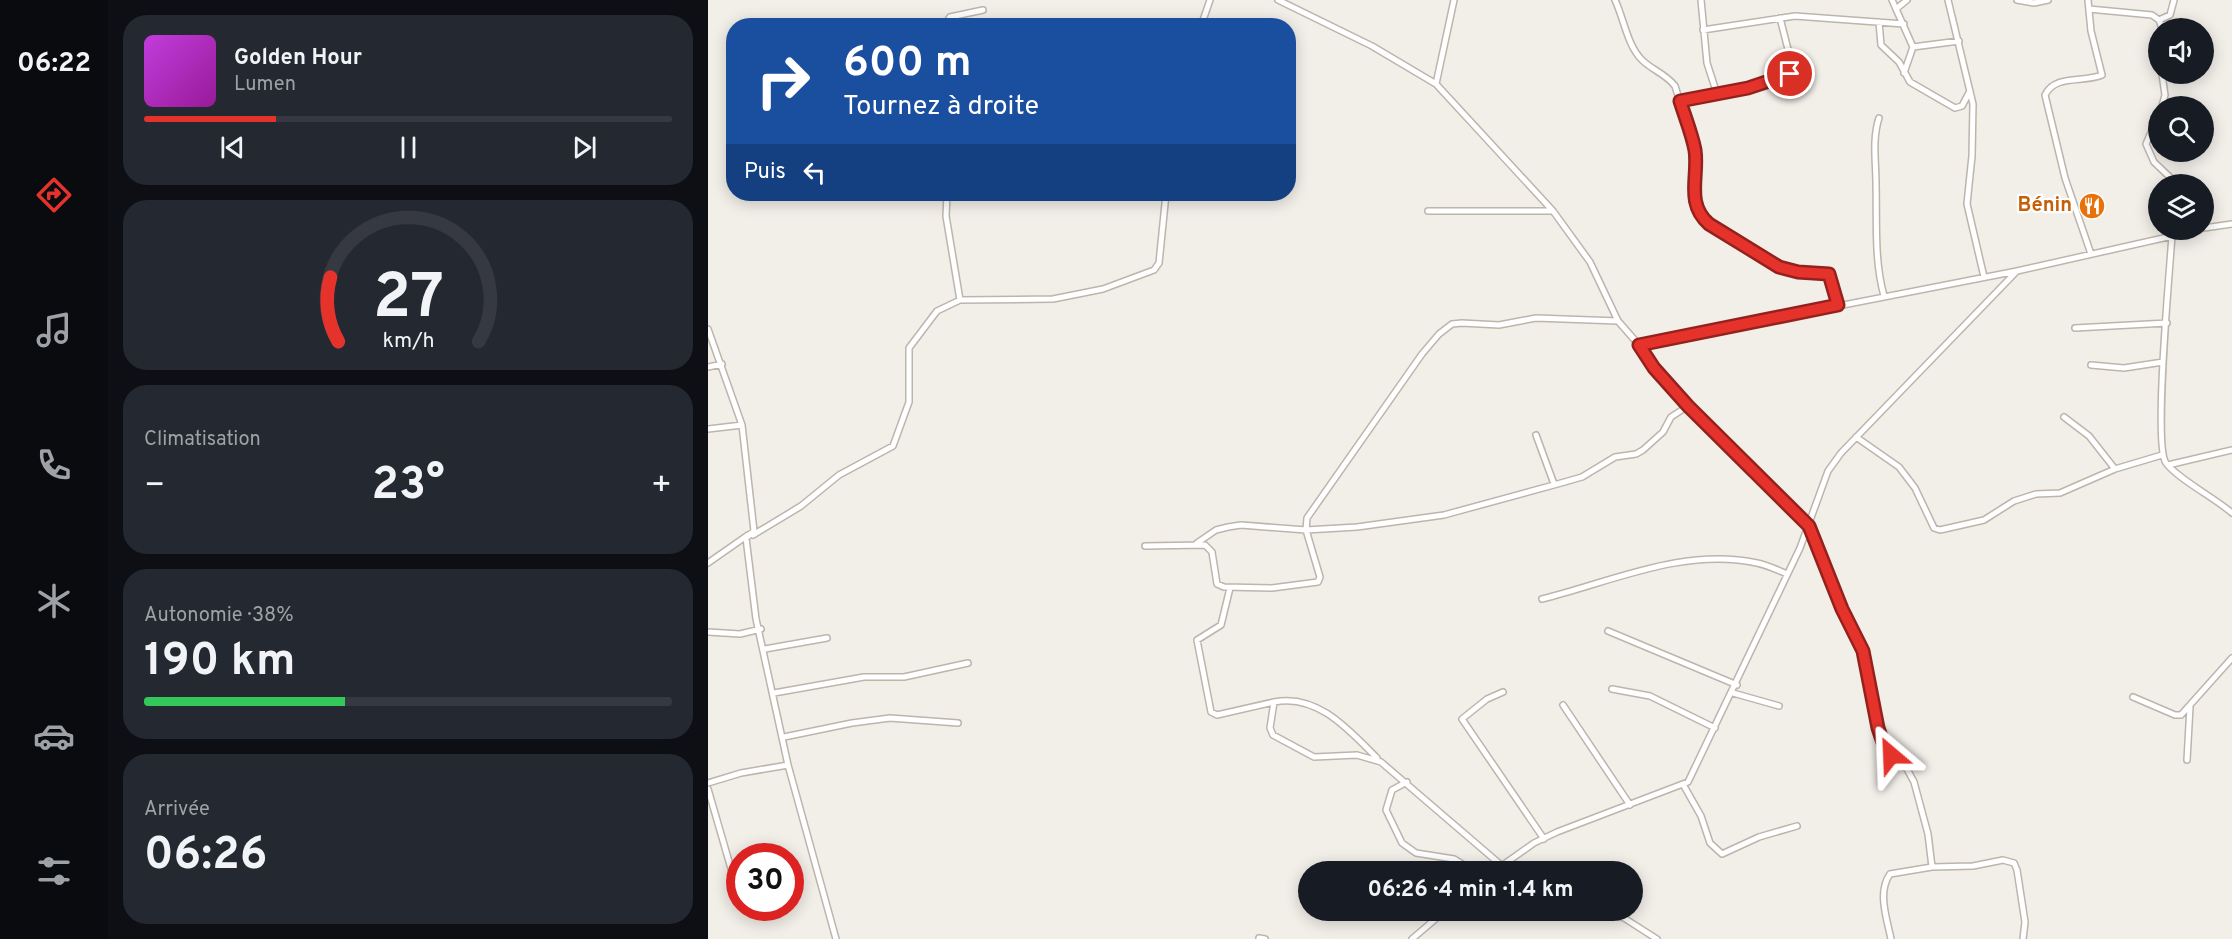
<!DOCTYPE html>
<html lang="fr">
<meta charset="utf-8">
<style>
body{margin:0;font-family:Overpass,sans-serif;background:#242831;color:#f1f3f6;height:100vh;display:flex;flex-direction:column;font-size:22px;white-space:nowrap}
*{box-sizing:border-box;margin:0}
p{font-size:20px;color:#9ea1a6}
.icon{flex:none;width:33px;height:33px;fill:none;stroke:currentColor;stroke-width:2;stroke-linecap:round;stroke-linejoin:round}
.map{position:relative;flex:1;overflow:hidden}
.side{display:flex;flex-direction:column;gap:15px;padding:15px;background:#0d0f14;width:600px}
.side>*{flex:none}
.banner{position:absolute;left:18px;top:18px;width:570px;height:183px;border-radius:24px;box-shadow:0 3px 15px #0003;background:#1a4fa0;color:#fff;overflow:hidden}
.tools{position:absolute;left:1440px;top:18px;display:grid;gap:12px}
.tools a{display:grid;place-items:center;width:66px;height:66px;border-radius:50%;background:#171b24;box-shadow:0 3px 15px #0003;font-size:30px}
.speed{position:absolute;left:18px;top:843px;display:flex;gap:12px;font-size:30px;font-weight:700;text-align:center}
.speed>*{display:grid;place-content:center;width:78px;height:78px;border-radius:50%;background:#171b24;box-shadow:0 3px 15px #0003;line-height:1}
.speed .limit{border:9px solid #d22;background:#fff;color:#111}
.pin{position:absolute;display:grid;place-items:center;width:51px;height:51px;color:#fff;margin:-26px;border:3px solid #fff;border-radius:50%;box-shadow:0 2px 6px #0007}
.me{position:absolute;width:66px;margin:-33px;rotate:334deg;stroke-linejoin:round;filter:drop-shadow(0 0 4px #0008)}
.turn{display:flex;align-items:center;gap:21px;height:126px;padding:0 18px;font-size:27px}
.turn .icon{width:78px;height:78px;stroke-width:2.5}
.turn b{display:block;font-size:42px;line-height:51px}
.then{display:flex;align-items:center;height:57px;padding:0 18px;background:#0003;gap:12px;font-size:22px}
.big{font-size:45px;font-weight:700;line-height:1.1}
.side .card{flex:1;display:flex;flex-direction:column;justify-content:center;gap:9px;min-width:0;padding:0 21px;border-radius:24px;background:#242831}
.side .dial{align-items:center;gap:0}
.dial svg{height:156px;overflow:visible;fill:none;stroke:#363941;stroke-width:7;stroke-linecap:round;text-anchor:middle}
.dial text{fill:#f1f3f6;stroke:none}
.song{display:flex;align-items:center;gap:18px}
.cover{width:72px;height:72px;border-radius:9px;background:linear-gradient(135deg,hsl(290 70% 55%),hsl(300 70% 35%))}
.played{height:6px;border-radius:3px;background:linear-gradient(90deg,#e5332c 25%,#363941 25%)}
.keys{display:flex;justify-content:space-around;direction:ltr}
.heat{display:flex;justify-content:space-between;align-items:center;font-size:33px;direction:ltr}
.charge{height:9px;border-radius:4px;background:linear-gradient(90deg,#34c759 38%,#363941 0)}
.trip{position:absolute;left:590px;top:861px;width:345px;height:60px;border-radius:30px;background:#171b24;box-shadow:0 3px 15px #0003;font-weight:700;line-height:60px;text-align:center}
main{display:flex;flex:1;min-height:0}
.menu{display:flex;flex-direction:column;width:108px;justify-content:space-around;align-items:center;background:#090b0e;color:#9ea1a6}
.menu .icon{width:42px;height:42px}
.menu .active{color:#e5332c}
.menu b{font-size:27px;color:#f1f3f6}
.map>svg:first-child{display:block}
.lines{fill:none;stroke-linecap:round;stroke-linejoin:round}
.street-casing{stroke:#bdb5ac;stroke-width:8}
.street{stroke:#fff;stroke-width:5}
.route-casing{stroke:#95211d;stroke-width:15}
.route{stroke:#e5332c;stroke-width:10}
.labels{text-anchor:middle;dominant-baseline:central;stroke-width:4.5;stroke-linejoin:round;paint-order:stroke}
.food-label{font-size:20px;font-weight:bold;fill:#c56008;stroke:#fff;text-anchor:end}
</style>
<main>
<nav class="menu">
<b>06:22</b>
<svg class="icon active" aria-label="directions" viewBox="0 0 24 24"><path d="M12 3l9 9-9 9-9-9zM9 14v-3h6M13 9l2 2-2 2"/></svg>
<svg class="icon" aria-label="music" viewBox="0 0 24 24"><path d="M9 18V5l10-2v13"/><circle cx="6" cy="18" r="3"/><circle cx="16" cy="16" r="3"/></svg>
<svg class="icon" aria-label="phone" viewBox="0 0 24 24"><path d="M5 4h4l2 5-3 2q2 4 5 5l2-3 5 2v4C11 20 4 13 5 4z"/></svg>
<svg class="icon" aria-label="climate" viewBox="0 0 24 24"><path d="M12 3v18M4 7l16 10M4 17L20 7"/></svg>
<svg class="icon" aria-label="car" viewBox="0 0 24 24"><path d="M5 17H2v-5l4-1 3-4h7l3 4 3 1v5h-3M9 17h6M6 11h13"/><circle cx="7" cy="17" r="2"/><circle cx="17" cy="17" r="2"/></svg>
<svg class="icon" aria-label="filters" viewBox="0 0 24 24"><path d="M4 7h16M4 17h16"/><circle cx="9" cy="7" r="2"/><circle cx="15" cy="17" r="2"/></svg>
</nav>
<section class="side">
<div class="card">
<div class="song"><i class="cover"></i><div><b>Golden Hour</b><p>Lumen</p></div></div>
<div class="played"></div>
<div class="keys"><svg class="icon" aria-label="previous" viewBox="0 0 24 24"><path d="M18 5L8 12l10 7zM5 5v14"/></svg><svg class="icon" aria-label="pause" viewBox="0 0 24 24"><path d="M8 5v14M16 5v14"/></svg><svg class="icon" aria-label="next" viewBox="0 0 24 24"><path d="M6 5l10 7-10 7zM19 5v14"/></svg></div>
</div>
<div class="card dial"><svg viewBox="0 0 100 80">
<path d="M14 69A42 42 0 1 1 86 69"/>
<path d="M14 69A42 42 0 0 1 10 36" stroke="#e5332c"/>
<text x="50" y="56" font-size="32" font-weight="700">27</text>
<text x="50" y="72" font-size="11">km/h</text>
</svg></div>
<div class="card"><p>Climatisation</p>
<div class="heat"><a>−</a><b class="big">23°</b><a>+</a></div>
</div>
<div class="card"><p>Autonomie · 38%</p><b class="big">190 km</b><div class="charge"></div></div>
<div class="card"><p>Arrivée</p><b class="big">06:26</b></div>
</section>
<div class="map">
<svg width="1524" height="939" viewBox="0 0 1524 939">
<rect width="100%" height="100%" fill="#f2eee8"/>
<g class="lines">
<defs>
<path id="street" d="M 570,0 L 664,46 L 728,84 L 845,211 L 882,262 L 910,321 L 931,345 L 1309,271
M 907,0 C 916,19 919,45 934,60 C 944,70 958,74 967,86 L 987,150 L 985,194 L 993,217 L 1071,267 L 1090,272 L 1121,274 L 1130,305
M 993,0 L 999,63 L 1009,94
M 1184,0 L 1188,9 L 1199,0
M 1240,0 L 1265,104 L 1264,156 L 1259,204 L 1276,277
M 1309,0 L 1326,3 L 1340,0
M 1380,0 L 1383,31 L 1394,75 C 1375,83 1347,74 1337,95 L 1357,178 L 1383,254
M 1188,9 L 1205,47 L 1196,73
M 1381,9 L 1444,15 L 1451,20 L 1454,28
M 1451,20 L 1462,15 L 1466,0
M 1171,22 L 1173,45 L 1191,62 L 1202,82 L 1247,108 L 1254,106 L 1262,91
M 236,26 L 242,17 L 275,10
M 493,26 L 502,0
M 995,30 L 1087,16 L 1196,24
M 1205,47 L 1251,41
M 1454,74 L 1457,95 L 1454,106
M 728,84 L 746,0
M 972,101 L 1040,88 L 1082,74 L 1084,65 L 1072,18
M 1450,116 L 1438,144 L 1446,162 L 1469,184
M 1171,118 C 1164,139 1168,162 1168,184 C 1169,221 1166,260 1176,296
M 239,194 L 238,216 L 252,300
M 720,211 L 845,211
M 1496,228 L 1524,224
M 1464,235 C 1462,269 1445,445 1458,463 C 1470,479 1507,498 1524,513
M 1367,328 L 1459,323
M 0,329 L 34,425 L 46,531 L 38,538 L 48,619 L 80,765 L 128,939
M 931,345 C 976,414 1042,470 1101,526 L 1106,534 L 1128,595 L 1155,651 L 1170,727 L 1177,748 L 1199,769 L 1206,782 L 1220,834 L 1224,867
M 1383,365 L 1416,368 L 1455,362
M 0,367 L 14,364
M 1356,417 L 1381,436 L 1407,469
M 0,429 L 34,425
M 828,435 L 846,484
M 1148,437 L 1191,467 L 1207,488 L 1226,528 L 1232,530 L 1276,520 L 1306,501 L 1328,494 L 1352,493 L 1407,469 L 1454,455
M 1460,465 L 1524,450
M 45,535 L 93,506 L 131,475 L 185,446 L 201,402 L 201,348 L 229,311 L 252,300 L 345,299 L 395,289 L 446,270 L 451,263 L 458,194
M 489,543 L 508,530 L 520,527 L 533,525 L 598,530 L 649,527 L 736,515 L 853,483 L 874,477 L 907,457 L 928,454 L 935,450 L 955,432 L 963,417 L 980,406
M 437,546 L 497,545 L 504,552 L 509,584 L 516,587 L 564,588 L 610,582 L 612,577 L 598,530 L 599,518 L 714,354 L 731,334 L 744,324 L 754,323 L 791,325 L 828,318 L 910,321
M 0,563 L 40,535
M 522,588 L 513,625 L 489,640 L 503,712 L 509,715 L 566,702 L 562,728 L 565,735 L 606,757 L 649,755 L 673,762 L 793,865
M 834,599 C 903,582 976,547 1049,563 C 1059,565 1070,570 1079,574
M 900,631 L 1029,685
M 0,632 L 32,634 L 53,629
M 57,649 L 119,638
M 904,689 L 942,696 L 1007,728
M 795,692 L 779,699 L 754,719 L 836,839
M 66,693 L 156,677 L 196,677 L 260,663
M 1025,693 L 1071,706
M 1425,697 L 1467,715 L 1473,715 L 1524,658
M 566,702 C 609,693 641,730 669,758
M 855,705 L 922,805
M 76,737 L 144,723 L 182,718 L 250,723
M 1479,760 L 1482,707
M 699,782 L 684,790 L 678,810 L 694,843 L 708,853 L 746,859 L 767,872
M 0,783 L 33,773 L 80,765
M 976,786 L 993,816 L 1002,843 L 1014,854 L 1051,837 L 1089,826
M 0,789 L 24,872
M 785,872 L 826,843 L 849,832 L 980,782 L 1092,548 L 1120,471 L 1133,453 L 1309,271 L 1491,230
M 894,910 L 916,918 L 949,939
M 551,938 L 557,939
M 704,939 L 738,910
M 1183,939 C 1179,919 1169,892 1182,874 L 1224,867 L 1265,866 L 1295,860 L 1306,863 L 1309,870 L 1317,922 L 1315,939"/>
</defs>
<use href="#street" class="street-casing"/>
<use href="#street" class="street"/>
</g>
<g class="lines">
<defs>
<path id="route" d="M 1082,74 L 1040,88 L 972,101 C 977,117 984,134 987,150 C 991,177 977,203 1001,224 L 1071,267 L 1090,272 L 1121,274 L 1130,305 L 931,345 L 946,368 L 980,406 L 1101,526 L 1134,609 L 1155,651 L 1170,728 L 1177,748 L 1183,755"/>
</defs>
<use href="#route" class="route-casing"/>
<use href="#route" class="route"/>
</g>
<defs>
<symbol id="restaurant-disc" viewBox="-11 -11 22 22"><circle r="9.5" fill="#e8710a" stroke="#fff"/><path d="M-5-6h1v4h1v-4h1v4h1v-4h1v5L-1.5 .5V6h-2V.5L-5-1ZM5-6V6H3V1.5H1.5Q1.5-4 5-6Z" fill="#fff"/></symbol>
</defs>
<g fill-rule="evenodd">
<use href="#restaurant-disc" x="1369" y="191" width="30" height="30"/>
</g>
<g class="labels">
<g class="food-label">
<text x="1364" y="206">Bénin</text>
</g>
</g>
</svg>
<div class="tools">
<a><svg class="icon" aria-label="sound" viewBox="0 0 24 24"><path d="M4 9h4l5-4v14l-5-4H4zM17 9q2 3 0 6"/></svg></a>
<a><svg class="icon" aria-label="search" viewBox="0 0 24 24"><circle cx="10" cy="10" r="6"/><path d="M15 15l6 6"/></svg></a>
<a><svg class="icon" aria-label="layers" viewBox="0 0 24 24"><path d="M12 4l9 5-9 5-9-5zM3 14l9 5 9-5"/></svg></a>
</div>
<div class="speed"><div class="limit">30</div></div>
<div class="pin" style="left:1082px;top:74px;background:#d93025"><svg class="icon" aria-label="arrive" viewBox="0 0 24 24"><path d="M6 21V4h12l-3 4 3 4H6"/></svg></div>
<svg class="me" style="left:1183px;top:755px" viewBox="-20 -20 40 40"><path d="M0-17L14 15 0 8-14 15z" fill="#e5332c" stroke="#fff" stroke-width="4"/></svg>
<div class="trip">06:26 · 4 min · 1.4 km</div>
<div class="banner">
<div class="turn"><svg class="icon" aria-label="right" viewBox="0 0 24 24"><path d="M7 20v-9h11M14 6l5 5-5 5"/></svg><div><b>600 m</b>Tournez à droite</div></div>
<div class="then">Puis<svg class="icon" aria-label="left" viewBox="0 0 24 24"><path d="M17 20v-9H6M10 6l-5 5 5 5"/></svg></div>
</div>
</div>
</main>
